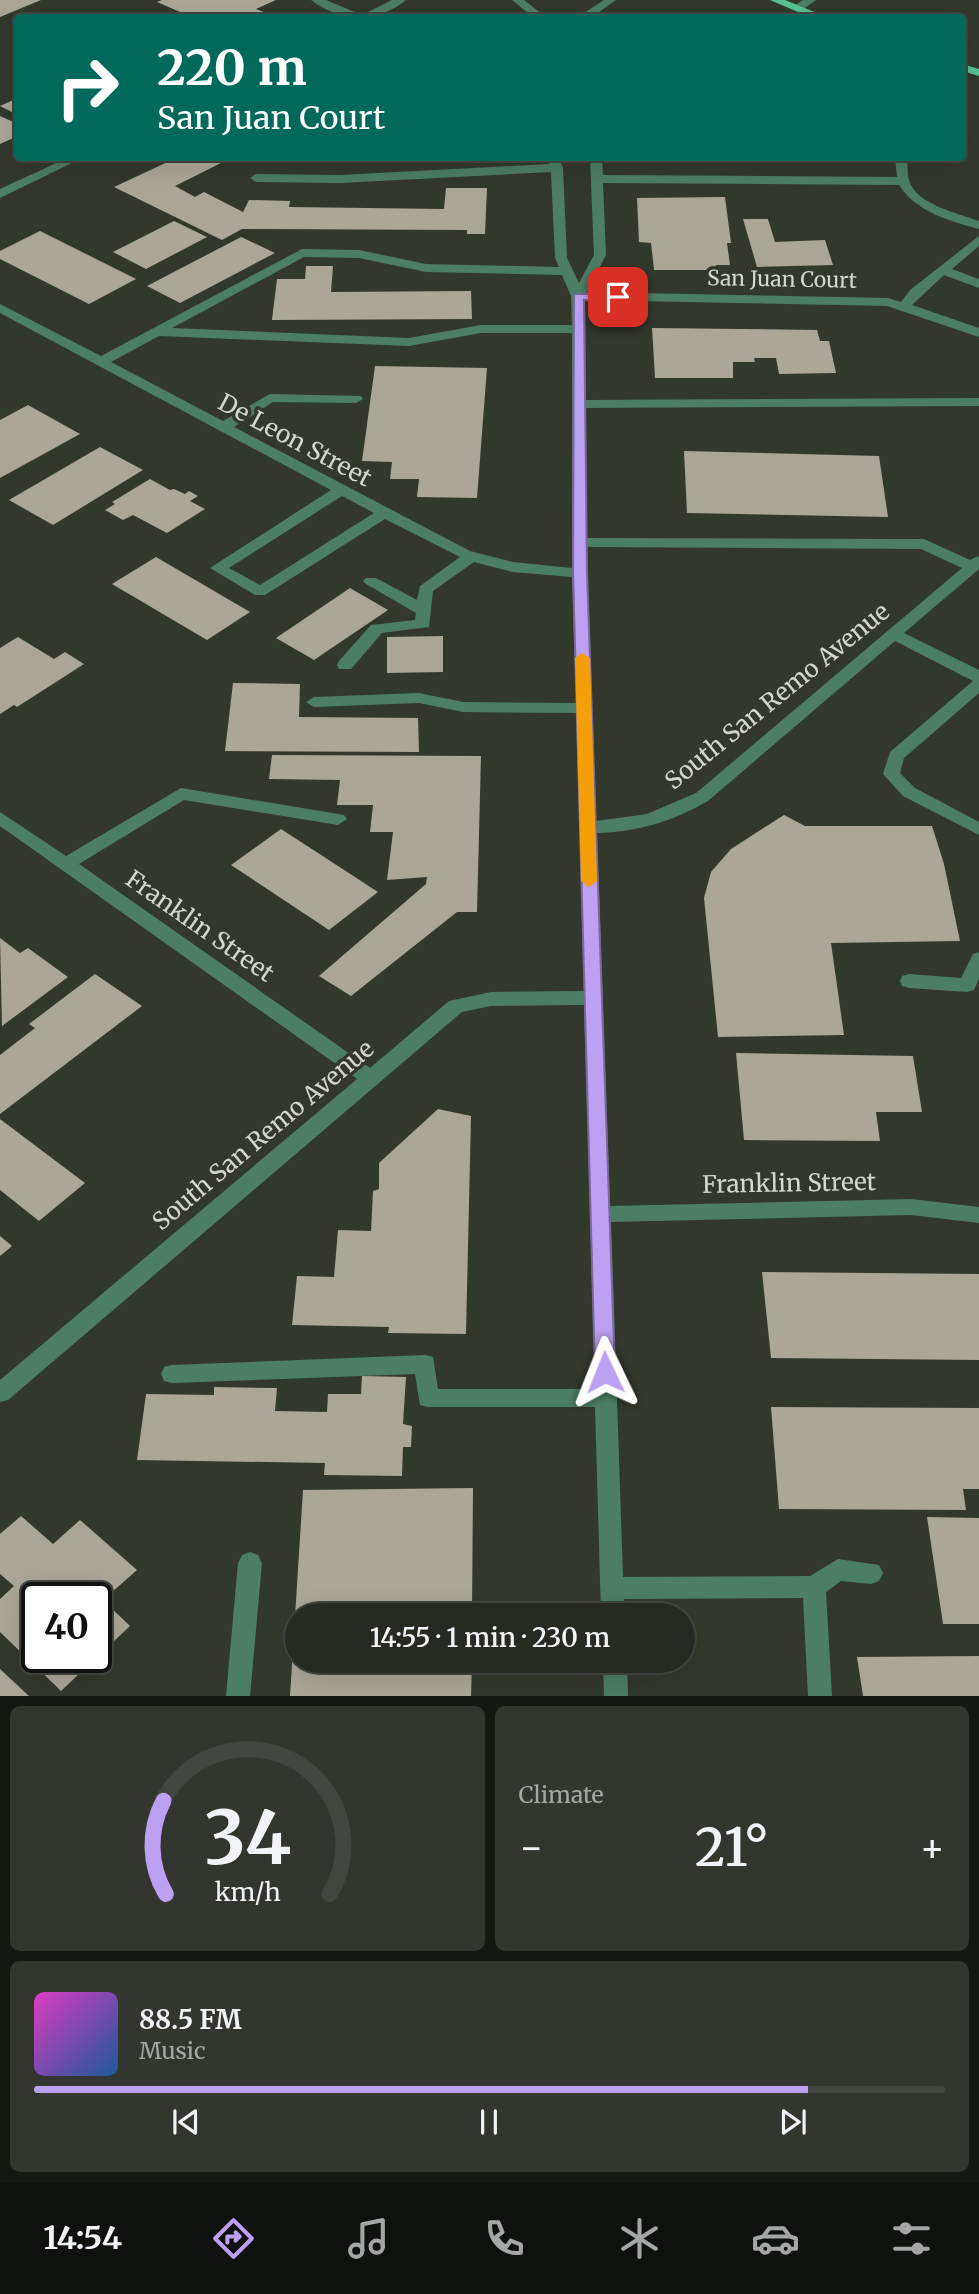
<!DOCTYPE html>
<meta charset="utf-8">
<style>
body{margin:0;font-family:Merriweather,serif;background:#32362f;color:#f1f3f6;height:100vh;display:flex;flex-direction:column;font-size:26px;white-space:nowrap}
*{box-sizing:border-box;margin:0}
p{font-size:23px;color:#a4a7a5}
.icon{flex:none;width:38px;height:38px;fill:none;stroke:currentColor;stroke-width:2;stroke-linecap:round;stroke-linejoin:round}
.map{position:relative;height:1696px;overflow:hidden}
.side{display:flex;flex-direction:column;gap:10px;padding:10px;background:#151713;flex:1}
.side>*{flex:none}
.top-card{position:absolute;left:14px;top:14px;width:952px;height:147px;border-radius:7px;box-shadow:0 7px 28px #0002,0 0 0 2px #424640;background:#00695c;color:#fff;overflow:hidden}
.speed{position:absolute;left:21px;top:1582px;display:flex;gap:14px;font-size:35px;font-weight:700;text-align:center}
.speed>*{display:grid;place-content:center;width:91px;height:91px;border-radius:50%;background:#262a22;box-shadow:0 7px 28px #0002,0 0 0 2px #424640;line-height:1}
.speed .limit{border:4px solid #111;border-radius:10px;background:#fff;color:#111}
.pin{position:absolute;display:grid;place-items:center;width:60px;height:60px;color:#fff;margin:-30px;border-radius:14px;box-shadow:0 4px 10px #0006}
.me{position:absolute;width:77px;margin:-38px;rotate:358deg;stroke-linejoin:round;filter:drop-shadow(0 0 5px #0008)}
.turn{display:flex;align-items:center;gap:24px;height:147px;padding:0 28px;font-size:32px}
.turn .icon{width:91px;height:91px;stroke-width:2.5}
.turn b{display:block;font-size:49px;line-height:60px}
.big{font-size:52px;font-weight:600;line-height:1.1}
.side .card{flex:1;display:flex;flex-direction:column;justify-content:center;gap:10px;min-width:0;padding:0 24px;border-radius:10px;background:#32362f}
.side .dial{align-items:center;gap:0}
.dial svg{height:182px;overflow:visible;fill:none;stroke:#424640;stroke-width:7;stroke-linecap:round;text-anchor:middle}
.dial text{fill:#f1f3f6;stroke:none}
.song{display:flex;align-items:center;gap:21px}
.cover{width:84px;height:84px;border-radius:10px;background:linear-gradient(135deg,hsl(310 70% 55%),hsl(210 70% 35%))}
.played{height:7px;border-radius:4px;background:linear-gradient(90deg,#bca0f2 85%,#424640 85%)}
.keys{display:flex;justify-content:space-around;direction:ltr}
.heat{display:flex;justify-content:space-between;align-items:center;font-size:38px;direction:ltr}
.side .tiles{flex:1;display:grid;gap:10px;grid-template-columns:1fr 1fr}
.card:last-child{grid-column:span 2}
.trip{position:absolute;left:285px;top:1603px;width:410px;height:70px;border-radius:35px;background:#262a22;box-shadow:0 7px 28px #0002,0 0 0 2px #424640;font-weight:600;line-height:70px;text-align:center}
.menu{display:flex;height:112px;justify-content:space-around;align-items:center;background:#0f110e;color:#a4a7a5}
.menu .icon{width:49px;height:49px}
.menu .active{color:#bca0f2}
.menu b{font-size:32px;color:#f1f3f6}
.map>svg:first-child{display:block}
.building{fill:#aaa698;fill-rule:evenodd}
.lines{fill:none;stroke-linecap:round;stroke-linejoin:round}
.minor{fill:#4c7d65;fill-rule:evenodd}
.major{fill:#55c392;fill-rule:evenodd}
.route{fill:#bca0f2;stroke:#7a689d;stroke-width:2}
.slow{fill:#f59e0b}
.labels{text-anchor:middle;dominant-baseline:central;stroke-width:7;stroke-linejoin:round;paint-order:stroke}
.far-street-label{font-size:21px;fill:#d3d6cf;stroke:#33382d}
.street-label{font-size:24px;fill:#d3d6cf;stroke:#33382d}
</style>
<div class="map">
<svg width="979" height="1696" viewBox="0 0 979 1696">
<rect width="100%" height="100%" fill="#33382d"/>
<path class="building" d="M 0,0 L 41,0 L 0,17 Z
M 162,0 L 276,0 L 256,9 L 271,15 L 267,18 L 194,18 L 157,2 Z
M 18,98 L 18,115 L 0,106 Z
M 0,116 L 18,124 L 18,136 L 0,144 Z
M 176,158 L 231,158 L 175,186 L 195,197 L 204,192 L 243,212 L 249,200 L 290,201 L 289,207 L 444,209 L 446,188 L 487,188 L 485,234 L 467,234 L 467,230 L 242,229 L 222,240 L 114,187 Z
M 725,197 L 731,243 L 727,243 L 730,265 L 716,265 L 716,270 L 654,270 L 651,243 L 639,242 L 637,198 Z
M 743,219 L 768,219 L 775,242 L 825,240 L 833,265 L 757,267 Z
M 174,221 L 207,237 L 146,269 L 113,252 Z
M 40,231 L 136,279 L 89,304 L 0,259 L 0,251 Z
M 241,237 L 275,253 L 180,303 L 147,286 Z
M 306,266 L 333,266 L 331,292 L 471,291 L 472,319 L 272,320 L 277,279 L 305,279 Z
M 652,328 L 817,330 L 820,341 L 829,341 L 836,373 L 779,374 L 776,358 L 754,358 L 755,362 L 733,362 L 733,378 L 655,378 Z
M 375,366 L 487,368 L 477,498 L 417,497 L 419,479 L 390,479 L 392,462 L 362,461 Z
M 28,405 L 80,434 L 0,478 L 0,420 Z
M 100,447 L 143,470 L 53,525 L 9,500 Z
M 684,451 L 879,456 L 888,517 L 687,513 Z
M 150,479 L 170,490 L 174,489 L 185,494 L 189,491 L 198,496 L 190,501 L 205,509 L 167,533 L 133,515 L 123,520 L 105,510 L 115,504 L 112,502 Z
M 156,557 L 250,612 L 207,640 L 112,584 Z
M 350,588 L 388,610 L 314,660 L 276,638 Z
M 443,636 L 443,672 L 387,673 L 387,637 Z
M 18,637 L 54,659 L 65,652 L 84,664 L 17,707 L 14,705 L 0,714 L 0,648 Z
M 233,683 L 300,684 L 299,717 L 418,718 L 419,752 L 225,751 Z
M 272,755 L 481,756 L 477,912 L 457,912 L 351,996 L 319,976 L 426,884 L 427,877 L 387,880 L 393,832 L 370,832 L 373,805 L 337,805 L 340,780 L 269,779 Z
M 784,815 L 805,826 L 932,826 L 944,864 L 960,941 L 831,943 L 844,1035 L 718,1037 L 704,898 L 711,872 L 731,849 Z
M 281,829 L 378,892 L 329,930 L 231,865 Z
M 0,938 L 20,953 L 28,948 L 68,977 L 2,1026 Z
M 95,974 L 142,1006 L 0,1114 L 0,1055 L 35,1028 L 29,1024 Z
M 736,1053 L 913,1056 L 922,1112 L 876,1112 L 880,1141 L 744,1140 Z
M 438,1109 L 471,1116 L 466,1334 L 388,1333 L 389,1327 L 292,1325 L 297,1276 L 334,1277 L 338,1230 L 371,1231 L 373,1191 L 379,1189 L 379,1163 Z
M 0,1119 L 85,1183 L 39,1221 L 0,1190 Z
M 0,1236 L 12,1246 L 0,1256 Z
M 762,1272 L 979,1274 L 979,1360 L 771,1358 Z
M 362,1376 L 406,1377 L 403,1424 L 412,1426 L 411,1447 L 403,1447 L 402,1476 L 324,1475 L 325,1463 L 137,1460 L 146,1394 L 214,1395 L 214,1387 L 277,1388 L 275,1411 L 327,1412 L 328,1394 L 361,1394 Z
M 771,1407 L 979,1408 L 979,1489 L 963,1489 L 966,1510 L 779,1509 Z
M 473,1488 L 472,1615 L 298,1615 L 298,1661 L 472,1661 L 471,1696 L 290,1696 L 303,1490 Z
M 21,1516 L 53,1544 L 80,1520 L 137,1570 L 103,1600 L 130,1626 L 61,1691 L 0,1632 L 0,1599 L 14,1586 L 0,1574 L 0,1534 ZM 37,1598 L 96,1598 L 96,1657 L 37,1657 Z
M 927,1517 L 979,1518 L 979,1624 L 943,1624 Z
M 979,1656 L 979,1696 L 863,1696 L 857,1657 Z
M 0,1669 L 29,1696 L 0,1696 Z"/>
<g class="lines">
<path class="minor" d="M 311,0 L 326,0 L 362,15 L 392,0 L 406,0 C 379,23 339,22 311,0 Z
M 512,0 L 524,0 L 547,18 L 534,18 Z
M 604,0 L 616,0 L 592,17 L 584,17 L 584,13 Z
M 803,0 L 816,0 L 802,10 L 794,10 L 794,6 Z
M 67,158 L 82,158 L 0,198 L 0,189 Z
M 547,158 L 559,158 L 563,168 L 567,258 L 579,283 L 594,255 L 590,158 L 602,158 L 603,175 L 897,177 L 895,158 L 907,158 C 908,164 907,173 909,180 C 916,205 958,213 979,221 L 979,229 C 950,221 916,212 899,185 L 603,183 L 606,255 L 587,292 L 888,298 L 901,302 L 910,290 L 979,236 L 979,246 L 952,269 L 979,279 L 979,288 L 944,275 L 912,305 L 979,328 L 979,337 L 887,306 L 585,300 L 586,400 L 979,398 L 979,406 L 586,408 L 587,538 L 924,539 L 970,560 L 979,556 L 979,569 L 904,633 L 979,670 L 979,693 L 904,758 L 900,773 L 915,788 L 979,822 L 979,835 L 903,796 L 883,774 L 890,752 L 973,681 L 895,641 L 708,801 C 674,821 637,832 597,833 L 610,1206 L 911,1199 L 979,1207 L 979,1223 L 911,1215 L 611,1222 L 623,1577 L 810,1576 L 838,1559 L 879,1565 L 883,1573 L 879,1581 L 871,1584 L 841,1581 L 826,1592 L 832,1696 L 808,1696 L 803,1598 L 624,1599 L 625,1615 L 601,1615 L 595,1407 L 428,1407 L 420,1405 L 415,1374 L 172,1383 L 164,1381 L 161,1374 L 164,1367 L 172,1365 L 425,1355 L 433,1357 L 438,1389 L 595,1389 L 584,1005 L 491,1006 L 462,1012 L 8,1400 L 0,1402 L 0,1380 L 357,1079 L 0,826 L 0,812 L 66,856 L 181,788 L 344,815 L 347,819 L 338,825 L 184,800 L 79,864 L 370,1068 L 449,1001 L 491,992 L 584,991 L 576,713 L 463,712 L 419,703 L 314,707 L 306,702 L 314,697 L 419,693 L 463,702 L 576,703 L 572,577 L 513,572 L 474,562 L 433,591 L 429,627 L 382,633 L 351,669 L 339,669 L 337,665 L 339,661 L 371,625 L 415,620 L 416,613 L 366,584 L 363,581 L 366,578 L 376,578 L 417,600 L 420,586 L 460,557 L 385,519 L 265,595 L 255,595 L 210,568 L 331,490 L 0,313 L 0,304 L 101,356 L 302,249 L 359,250 L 426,264 L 559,267 L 555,258 L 551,172 L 340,183 L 256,182 L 250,178 L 256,174 L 340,175 L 549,164 ZM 304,257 L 359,258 L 426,272 L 562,275 L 571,296 L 572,325 L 481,325 L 409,338 L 172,328 ZM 481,333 L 572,333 L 572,568 L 513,562 L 470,551 L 234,427 L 273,402 L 356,403 L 363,399 L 361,396 L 270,394 L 223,421 L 111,362 L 159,336 L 409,346 ZM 342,496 L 374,513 L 260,585 L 229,568 ZM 587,547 L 921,549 L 962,568 L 696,793 L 647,814 L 596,821 Z
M 979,952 L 979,979 L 974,990 L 967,992 L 909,988 L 902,986 L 900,981 L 902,976 L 909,974 L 961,978 L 973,954 Z
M 250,1552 L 258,1555 L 262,1563 L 250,1696 L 226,1696 L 238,1563 L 242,1555 Z
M 603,1661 L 627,1661 L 628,1696 L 604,1696 Z"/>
<path class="major" d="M 770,0 L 785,0 L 829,18 L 812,18 Z
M 962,64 L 979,69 L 979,76 L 962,71 Z"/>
</g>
<path class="route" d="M 574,294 L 618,294 L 624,297 L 618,301 L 584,300 L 587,573 L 615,1372 L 612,1378 L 605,1381 L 598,1378 L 595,1372 L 573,573 Z"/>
<path class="slow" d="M 582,653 L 590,658 L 597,881 L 589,887 L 581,881 L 575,658 Z"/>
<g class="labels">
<g class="far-street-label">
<text transform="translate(782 279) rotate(1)">San Juan Court</text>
</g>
<g class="street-label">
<text transform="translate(295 440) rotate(28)">De Leon Street</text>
<text transform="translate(777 696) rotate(-39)">South San Remo Avenue</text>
<text transform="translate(200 926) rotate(35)">Franklin Street</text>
<text transform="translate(263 1135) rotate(-40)">South San Remo Avenue</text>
<text transform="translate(789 1183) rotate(-1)">Franklin Street</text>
</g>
</g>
</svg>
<div class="speed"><div class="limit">40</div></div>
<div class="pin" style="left:618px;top:297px;background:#d93025"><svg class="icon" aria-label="arrive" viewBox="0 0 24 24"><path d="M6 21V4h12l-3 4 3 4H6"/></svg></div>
<svg class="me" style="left:605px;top:1372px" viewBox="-20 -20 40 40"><path d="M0-17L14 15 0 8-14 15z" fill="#bca0f2" stroke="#fff" stroke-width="4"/></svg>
<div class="trip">14:55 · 1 min · 230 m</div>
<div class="top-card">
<div class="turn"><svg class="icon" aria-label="right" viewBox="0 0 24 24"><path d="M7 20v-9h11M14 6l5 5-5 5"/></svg><div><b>220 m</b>San Juan Court</div></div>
</div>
</div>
<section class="side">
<div class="tiles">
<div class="card dial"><svg viewBox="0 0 100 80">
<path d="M14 69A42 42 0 1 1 86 69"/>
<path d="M14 69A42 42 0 0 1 13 28" stroke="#bca0f2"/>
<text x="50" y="56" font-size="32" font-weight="700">34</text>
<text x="50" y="72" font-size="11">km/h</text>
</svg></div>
<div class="card"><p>Climate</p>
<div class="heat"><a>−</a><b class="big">21°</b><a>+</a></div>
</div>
<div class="card">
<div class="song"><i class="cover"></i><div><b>88.5 FM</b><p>Music</p></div></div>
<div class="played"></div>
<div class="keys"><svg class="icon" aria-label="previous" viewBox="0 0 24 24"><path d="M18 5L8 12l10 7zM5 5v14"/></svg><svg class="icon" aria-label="pause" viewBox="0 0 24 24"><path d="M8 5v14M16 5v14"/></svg><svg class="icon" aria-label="next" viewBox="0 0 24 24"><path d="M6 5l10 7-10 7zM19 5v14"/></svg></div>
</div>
</div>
</section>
<nav class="menu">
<b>14:54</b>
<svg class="icon active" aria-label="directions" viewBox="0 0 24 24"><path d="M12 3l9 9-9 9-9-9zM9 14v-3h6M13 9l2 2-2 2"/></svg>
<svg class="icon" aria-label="music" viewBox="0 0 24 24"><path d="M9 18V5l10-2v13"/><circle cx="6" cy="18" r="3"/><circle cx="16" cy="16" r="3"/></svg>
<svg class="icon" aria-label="phone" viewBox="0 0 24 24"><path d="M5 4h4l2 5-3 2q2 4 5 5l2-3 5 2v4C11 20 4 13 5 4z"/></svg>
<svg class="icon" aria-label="climate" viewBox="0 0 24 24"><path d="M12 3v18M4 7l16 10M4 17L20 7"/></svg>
<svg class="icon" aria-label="car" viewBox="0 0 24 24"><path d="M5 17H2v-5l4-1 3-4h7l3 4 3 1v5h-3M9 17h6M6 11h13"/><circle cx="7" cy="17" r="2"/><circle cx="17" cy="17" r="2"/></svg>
<svg class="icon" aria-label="filters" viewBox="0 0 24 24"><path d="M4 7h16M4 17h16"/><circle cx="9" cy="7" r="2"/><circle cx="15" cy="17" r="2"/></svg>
</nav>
